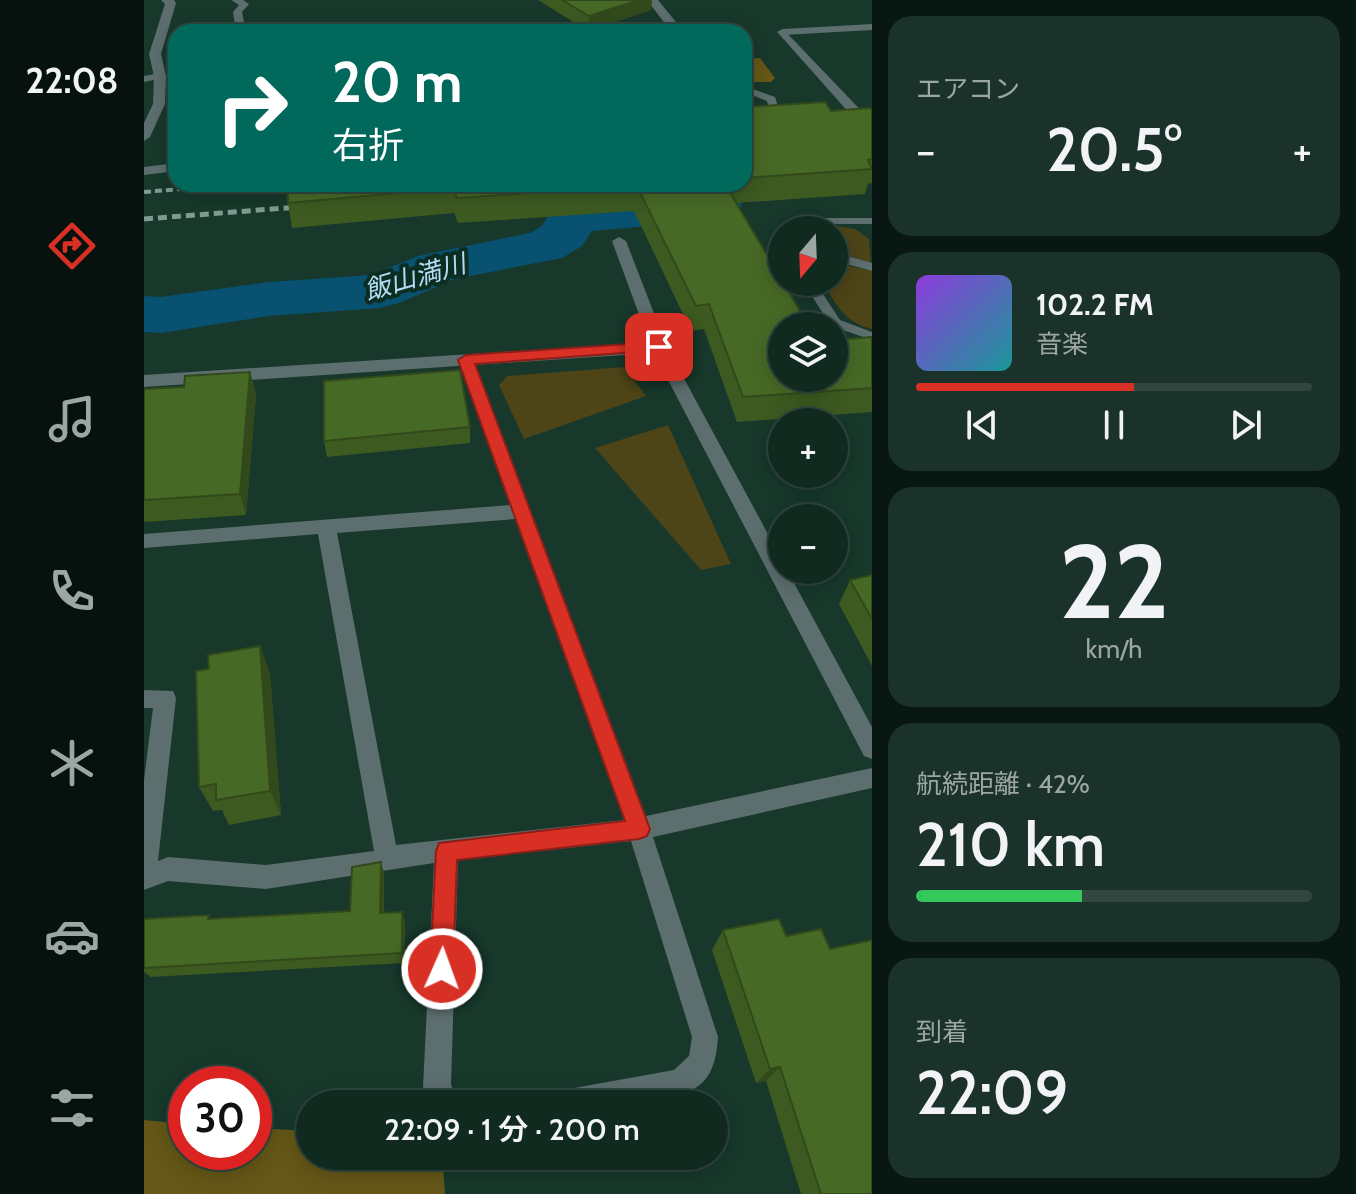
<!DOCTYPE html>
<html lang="ja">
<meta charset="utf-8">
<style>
body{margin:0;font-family:Cabin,"Noto Sans JP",sans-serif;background:#1a3229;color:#f1f3f6;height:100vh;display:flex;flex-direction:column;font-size:30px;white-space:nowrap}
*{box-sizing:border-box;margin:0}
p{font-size:26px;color:#9ca7a5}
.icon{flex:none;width:44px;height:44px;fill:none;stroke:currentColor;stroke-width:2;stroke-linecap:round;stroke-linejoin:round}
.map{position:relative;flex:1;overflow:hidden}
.details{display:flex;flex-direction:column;gap:16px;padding:16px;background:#091712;width:484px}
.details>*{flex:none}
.guide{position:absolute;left:24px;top:24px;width:584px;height:168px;border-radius:24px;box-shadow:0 4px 20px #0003,0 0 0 2px #30463e;background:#00695c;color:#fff;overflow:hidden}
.needle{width:52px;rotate:199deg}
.fabs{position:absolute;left:624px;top:216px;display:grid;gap:16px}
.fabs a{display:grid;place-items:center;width:80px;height:80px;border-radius:50%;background:#112a20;box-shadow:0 4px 20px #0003,0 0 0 2px #30463e;font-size:40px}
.speed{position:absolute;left:24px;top:1066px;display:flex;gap:16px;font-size:40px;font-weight:700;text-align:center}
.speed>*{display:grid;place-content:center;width:104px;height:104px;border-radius:50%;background:#112a20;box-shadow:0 4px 20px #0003,0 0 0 2px #30463e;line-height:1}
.speed .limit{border:12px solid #d22;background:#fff;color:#111}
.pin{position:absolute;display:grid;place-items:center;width:68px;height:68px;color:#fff;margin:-34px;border-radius:16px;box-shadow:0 4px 12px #0006}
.me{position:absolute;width:88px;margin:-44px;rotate:2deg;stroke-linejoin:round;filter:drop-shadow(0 0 6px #0008)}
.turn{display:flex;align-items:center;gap:28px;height:168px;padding:0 32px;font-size:36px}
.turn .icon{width:104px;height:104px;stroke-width:2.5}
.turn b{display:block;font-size:56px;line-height:68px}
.big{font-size:60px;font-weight:600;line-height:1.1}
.details .tile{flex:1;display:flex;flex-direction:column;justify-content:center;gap:12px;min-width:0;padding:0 28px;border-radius:24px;background:#1a3229}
.details .dial{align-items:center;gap:0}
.dial b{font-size:104px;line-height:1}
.song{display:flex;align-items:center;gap:24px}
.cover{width:96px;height:96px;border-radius:12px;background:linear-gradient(135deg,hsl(270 70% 55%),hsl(180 70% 35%))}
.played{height:8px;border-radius:4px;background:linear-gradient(90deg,#d93025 55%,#30463e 55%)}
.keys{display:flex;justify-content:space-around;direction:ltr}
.heat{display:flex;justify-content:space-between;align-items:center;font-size:44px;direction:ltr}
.charge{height:12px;border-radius:6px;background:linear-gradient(90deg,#34c759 42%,#30463e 0)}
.trip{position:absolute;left:152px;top:1090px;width:432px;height:80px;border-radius:40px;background:#112a20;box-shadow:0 4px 20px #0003,0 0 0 2px #30463e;font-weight:600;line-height:80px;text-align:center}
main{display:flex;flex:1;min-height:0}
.tabs{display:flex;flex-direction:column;width:144px;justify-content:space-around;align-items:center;background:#07110d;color:#9ca7a5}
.tabs .icon{width:56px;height:56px}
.tabs .active{color:#d93025}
.tabs b{font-size:36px;color:#f1f3f6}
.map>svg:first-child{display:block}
.green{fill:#4d4418}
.forest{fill:#645717}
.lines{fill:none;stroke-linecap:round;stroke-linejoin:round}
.river{fill:#085170;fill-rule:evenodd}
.service{fill:#5d6e6e;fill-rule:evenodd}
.minor{fill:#5d6e6e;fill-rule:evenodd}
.tertiary{fill:#5d6e6e;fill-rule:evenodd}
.rail-far1{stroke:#819b90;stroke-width:4;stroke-dasharray:7 4;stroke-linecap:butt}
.rail{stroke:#819b90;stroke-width:5;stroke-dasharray:9 5;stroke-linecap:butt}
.wall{fill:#3d5a21}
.shaded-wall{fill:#324a1b}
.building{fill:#476926;stroke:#324a1b;stroke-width:2}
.route{fill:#d93025;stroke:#8d1f18;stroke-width:2}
.labels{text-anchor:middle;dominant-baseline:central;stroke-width:8;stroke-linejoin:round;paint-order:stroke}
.far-water-label{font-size:26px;font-style:italic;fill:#b3dbf3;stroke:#0c2e22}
</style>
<main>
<nav class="tabs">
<b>22:08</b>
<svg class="icon active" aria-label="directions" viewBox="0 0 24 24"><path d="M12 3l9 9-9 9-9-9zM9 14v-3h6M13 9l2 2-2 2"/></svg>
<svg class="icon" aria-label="music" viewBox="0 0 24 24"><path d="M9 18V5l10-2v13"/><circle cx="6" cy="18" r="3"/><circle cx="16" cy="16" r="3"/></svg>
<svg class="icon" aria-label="phone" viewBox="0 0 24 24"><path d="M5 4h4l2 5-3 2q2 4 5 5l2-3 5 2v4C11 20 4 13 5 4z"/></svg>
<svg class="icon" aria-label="climate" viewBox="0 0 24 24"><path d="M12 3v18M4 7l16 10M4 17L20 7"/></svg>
<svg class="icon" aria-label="car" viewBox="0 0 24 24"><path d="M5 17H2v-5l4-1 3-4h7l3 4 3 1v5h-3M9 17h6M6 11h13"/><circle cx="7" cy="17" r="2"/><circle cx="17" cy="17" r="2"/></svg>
<svg class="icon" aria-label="filters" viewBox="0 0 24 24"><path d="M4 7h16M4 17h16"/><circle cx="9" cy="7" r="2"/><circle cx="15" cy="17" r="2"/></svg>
</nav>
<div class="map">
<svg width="728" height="1194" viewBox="0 0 728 1194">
<rect width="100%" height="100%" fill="#17382b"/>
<path class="green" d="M 692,226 L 711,229 L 725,239 L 727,263 C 706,257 688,252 692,226 Z
M 690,257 L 701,265 L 728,271 L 728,329 C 701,323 691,304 679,282 L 690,282 Z
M 480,367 L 502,396 L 380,439 L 355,385 L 363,376 Z
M 524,425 L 587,564 L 557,570 L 451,448 Z"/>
<path class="forest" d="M 616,58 L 631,78 L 627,82 L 600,82 L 600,59 Z
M 0,1120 L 42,1124 L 42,1152 L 110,1152 L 110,1128 L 166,1131 L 166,1156 L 289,1156 L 299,1166 L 301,1194 L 0,1194 Z"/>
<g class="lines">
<path class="river" d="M 573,190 L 591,194 L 598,205 L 591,216 L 573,220 L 448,231 L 438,246 L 418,258 L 311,279 L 255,303 L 236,308 L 125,316 L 17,333 L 0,332 L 0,296 L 17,297 L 125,282 L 227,275 L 274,256 L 386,233 L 398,226 L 410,206 L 428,202 Z"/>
<path class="service" d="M 87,0 L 99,0 L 105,4 L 98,12 L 102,32 L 92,32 L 89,12 L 95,5 Z
M 16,73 L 21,76 L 19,78 L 0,82 L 0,76 Z
M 600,86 L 631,97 L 634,106 L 627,114 L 600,120 L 600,114 L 620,110 L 624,105 L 623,101 L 600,92 Z
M 667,218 L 728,218 L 728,224 L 669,224 L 656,230 L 641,230 Z
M 690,245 L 707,257 L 728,263 L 728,271 L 699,263 L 690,255 Z
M 659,282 L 671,282 L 696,320 L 728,332 L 728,340 L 687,326 Z"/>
<path class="minor" d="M 17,0 L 30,0 L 32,3 L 17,54 L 22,76 L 21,104 L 6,137 L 0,141 L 0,123 L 9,104 L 10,76 L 5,54 L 21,4 Z
M 503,0 L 514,0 L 536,27 L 534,29 L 496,32 L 522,25 Z
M 728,24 L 728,30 L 639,35 L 633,32 L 639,29 Z
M 32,163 L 32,171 L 0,175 L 0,167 Z
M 475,237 L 482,241 L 523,347 L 521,351 L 515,352 L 507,347 L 468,241 Z
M 322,355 L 330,360 L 502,816 L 728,768 L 728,788 L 509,837 L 574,1037 C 573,1053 570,1072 558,1083 C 525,1113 447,1104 405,1104 L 409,1094 L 419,1090 L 530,1070 L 545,1056 L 548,1037 L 487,841 L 314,860 L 307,1085 L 316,1104 L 287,1104 L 279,1087 L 290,863 L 122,889 L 24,881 L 0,890 L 0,780 L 9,708 L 0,708 L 0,690 L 29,691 L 32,698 L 14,861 L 24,857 L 122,865 L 230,851 L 174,534 L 0,548 L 0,534 L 366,505 L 314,360 ZM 371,519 L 480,820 L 252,845 L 193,533 Z"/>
<path class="tertiary" d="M 639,29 L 728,122 L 728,134 L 723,133 L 635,34 L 633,32 Z
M 515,342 L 523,347 L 638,560 L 638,570 L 643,570 L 728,727 L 728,759 L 720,756 L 510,353 L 0,387 L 0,375 Z"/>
<path class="rail-far1" d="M 0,192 L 98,184"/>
<path class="rail" d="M 0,219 L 167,206"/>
</g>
<path class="wall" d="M 394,0 L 508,0 L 507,10 L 444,31 Z
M 600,107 L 687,111 L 728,109 L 728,183 L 724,184 L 721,194 L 592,203 L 638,378 L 728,337 L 728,412 L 593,422 L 560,329 L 547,331 L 490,211 L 314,223 L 310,213 L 148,228 L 144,203 L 143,184 L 600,184 Z
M 106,372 L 112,394 L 102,515 L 0,522 L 0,389 L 40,387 Z
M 326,427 L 326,443 L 183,457 L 180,441 Z
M 728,575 L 728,666 L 695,604 L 706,580 Z
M 116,646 L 126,674 L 137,815 L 85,825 L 78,810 L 69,811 L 55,787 L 65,669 Z
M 237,862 L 240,874 L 240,913 L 261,922 L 260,963 L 7,977 L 0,972 L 0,919 L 67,919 L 206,911 Z
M 579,930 L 642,936 L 686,949 L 728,1194 L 657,1194 L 622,1081 L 612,1083 L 568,950 Z"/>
<path class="shaded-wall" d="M 495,0 L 508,0 L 507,10 L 444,31 L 445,16 Z
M 106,372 L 112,394 L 102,515 L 96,494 Z
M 116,646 L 126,674 L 137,815 L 126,791 Z
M 237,862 L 240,874 L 239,924 L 236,913 Z
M 258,912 L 261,922 L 260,963 L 258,953 Z
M 636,1067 L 622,1081 L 612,1083 L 626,1069 Z"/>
<path class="building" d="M 418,0 L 495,0 L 445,16 Z
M 681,102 L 687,111 L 725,108 L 728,109 L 728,159 L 724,160 L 728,169 L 600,178 L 600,107 Z
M 143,184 L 581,184 L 665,326 L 638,326 L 638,378 L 690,378 L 690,340 L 728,337 L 728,388 L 599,397 L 565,304 L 552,306 L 493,186 L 313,198 L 309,188 L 144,203 Z
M 316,370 L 326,427 L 180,441 L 180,381 Z
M 106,372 L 96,494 L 0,500 L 0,389 L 40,387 L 41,376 Z
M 728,575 L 728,619 L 706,580 Z
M 116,646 L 126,791 L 72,800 L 72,784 L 55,787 L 52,671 L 65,669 L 64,655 Z
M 237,862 L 236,913 L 258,912 L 258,953 L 0,968 L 0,919 L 65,915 L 64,919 L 206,911 L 208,867 Z
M 635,919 L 642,936 L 677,929 L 686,949 L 728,940 L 728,1194 L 677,1194 L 636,1067 L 626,1069 L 579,930 Z"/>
<path class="route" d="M 515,342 L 520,343 L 520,350 L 331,364 L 506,829 L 503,836 L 495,839 L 313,860 L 309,969 L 306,977 L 298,980 L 289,977 L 286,969 L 292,851 L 295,843 L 481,821 L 314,360 L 322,355 Z"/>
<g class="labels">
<g class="far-water-label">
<text transform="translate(271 277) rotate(-16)">飯山満川</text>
</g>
</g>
</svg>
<div class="fabs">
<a><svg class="needle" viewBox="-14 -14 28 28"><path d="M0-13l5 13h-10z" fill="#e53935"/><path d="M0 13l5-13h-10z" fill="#9ca7a5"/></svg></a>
<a><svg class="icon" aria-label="layers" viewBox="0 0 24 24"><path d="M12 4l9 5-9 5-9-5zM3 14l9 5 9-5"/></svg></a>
<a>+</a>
<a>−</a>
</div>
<div class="speed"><div class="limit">30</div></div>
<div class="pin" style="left:515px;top:347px;background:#d93025"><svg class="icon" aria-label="arrive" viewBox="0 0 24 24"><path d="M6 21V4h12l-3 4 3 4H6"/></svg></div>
<svg class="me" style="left:298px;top:969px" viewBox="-20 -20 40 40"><circle r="17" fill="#d93025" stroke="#fff" stroke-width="3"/><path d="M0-11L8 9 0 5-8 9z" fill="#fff"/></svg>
<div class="trip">22:09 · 1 分 · 200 m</div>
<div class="guide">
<div class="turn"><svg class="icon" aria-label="right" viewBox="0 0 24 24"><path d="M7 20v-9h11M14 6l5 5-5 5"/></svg><div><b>20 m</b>右折</div></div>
</div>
</div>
<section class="details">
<div class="tile"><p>エアコン</p>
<div class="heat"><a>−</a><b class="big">20.5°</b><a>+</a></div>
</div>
<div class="tile">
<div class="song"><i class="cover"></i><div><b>102.2 FM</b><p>音楽</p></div></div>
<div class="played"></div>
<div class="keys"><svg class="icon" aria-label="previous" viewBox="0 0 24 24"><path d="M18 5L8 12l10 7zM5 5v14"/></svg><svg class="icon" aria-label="pause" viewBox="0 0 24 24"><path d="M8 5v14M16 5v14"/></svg><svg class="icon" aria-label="next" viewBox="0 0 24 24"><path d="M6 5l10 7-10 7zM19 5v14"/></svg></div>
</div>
<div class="tile dial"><b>22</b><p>km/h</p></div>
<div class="tile"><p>航続距離 · 42%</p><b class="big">210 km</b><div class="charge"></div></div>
<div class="tile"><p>到着</p><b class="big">22:09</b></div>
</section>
</main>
